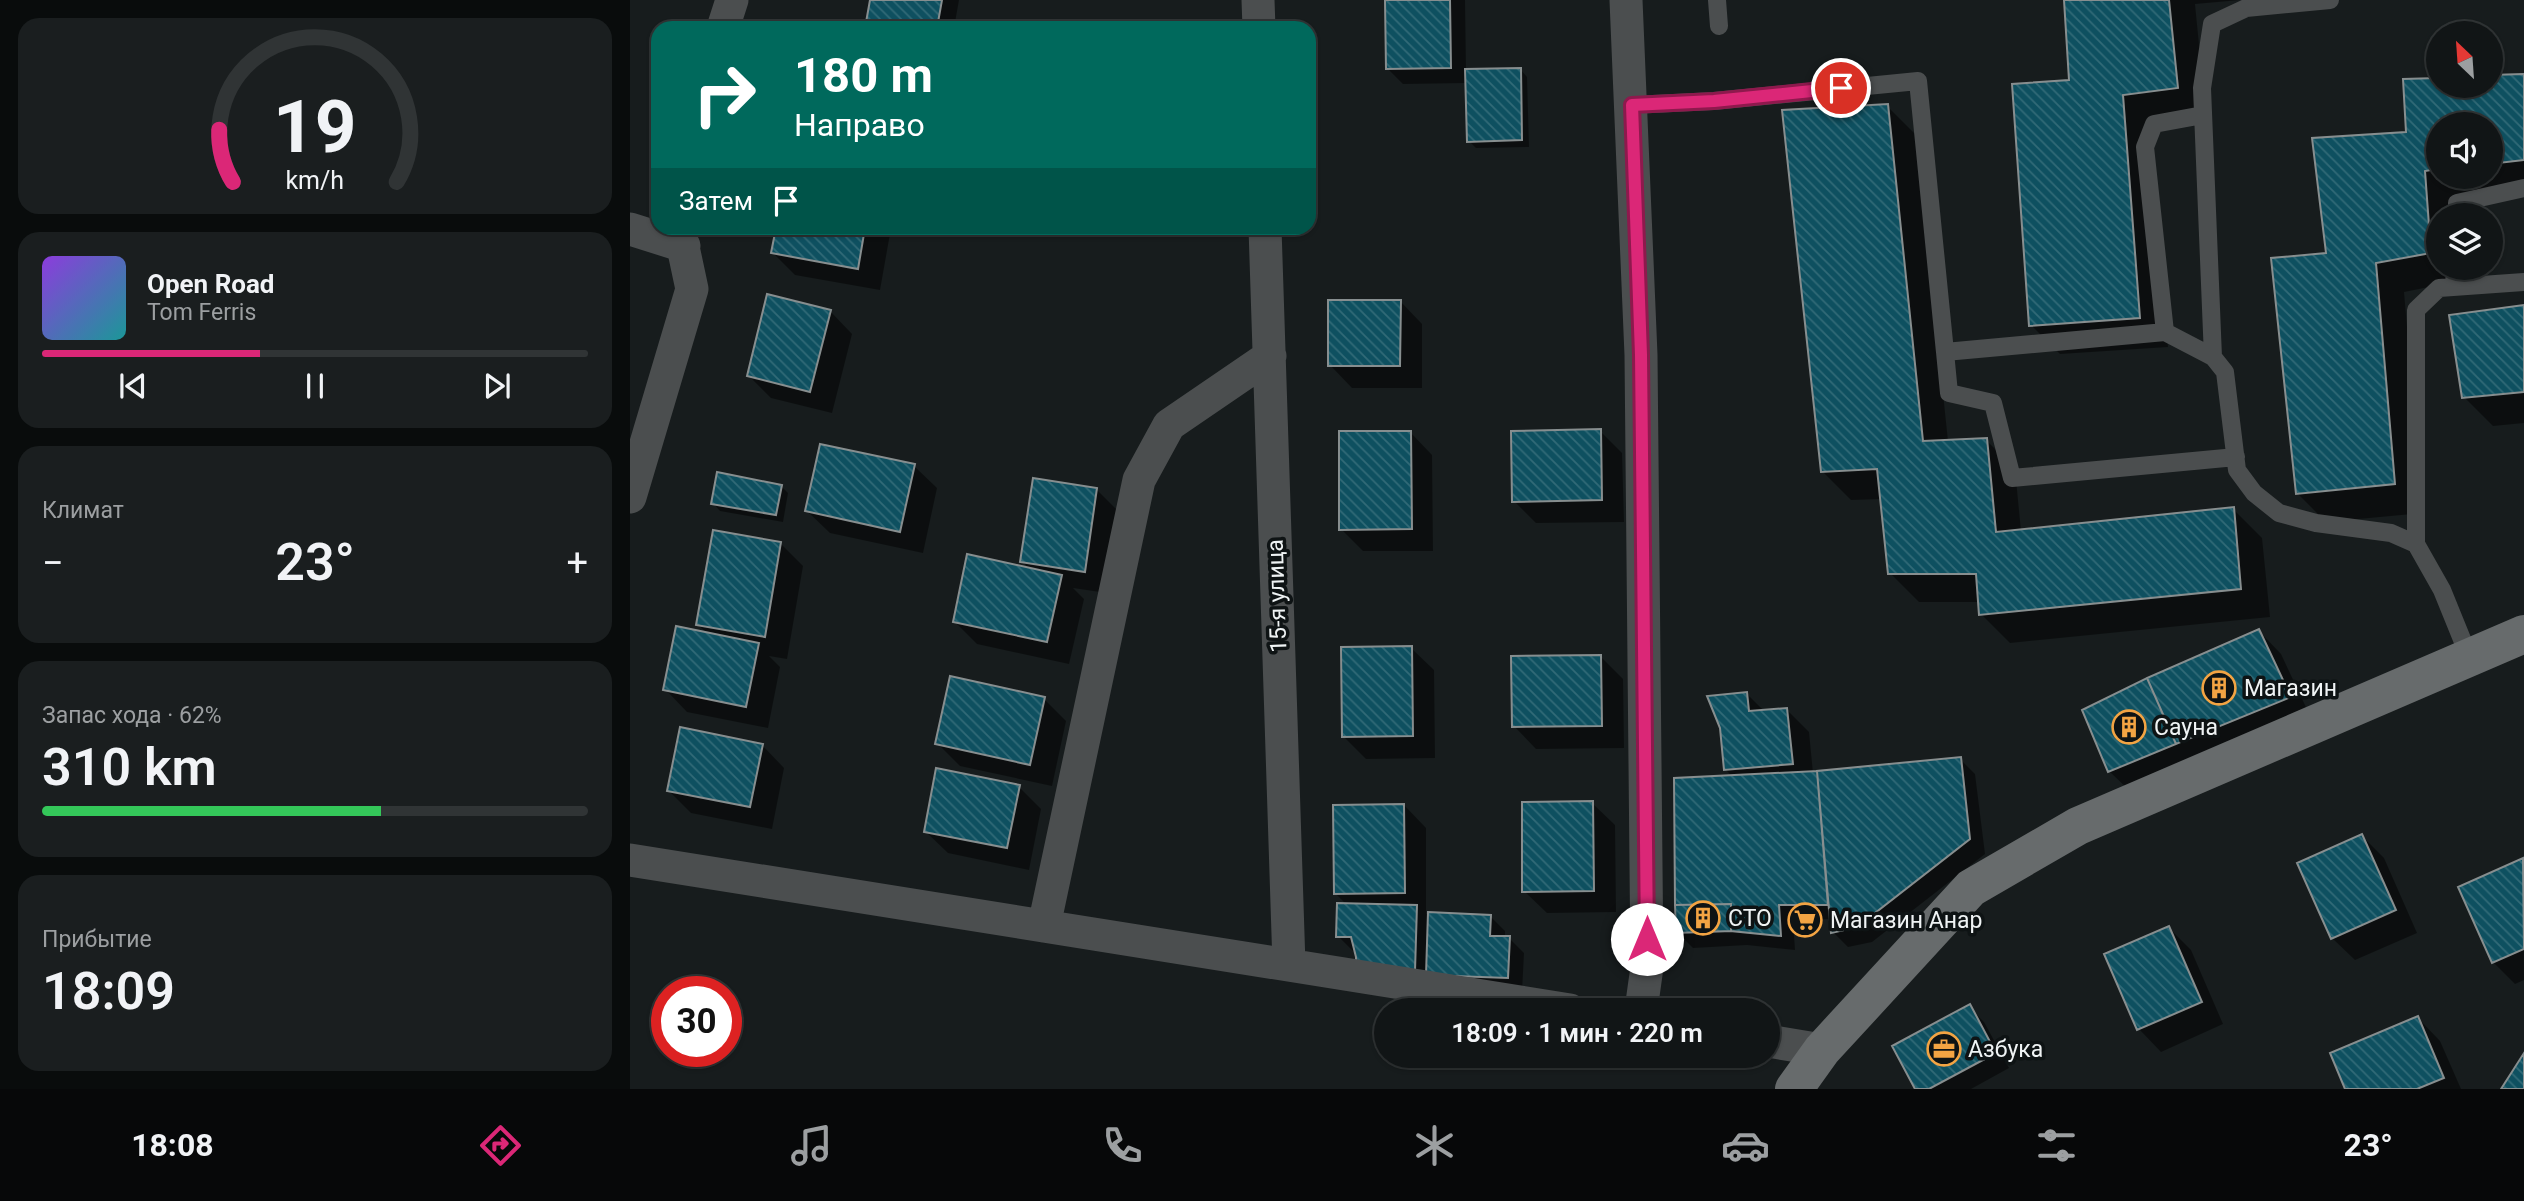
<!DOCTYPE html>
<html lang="ru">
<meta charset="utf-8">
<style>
body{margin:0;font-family:Roboto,sans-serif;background:#1a1e1f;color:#f1f3f6;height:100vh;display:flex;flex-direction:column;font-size:26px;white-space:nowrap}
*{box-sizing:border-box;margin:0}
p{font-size:23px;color:#9c9fa1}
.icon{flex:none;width:38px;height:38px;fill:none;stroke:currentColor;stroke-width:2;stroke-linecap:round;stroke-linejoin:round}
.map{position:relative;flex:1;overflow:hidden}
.drawer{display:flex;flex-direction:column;gap:18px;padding:18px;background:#090c0c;width:630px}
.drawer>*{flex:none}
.hud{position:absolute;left:21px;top:21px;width:665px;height:214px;border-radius:21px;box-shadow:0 2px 5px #0004,0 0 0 2px #303435;background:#00695c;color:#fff;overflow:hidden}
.needle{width:46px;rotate:335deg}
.controls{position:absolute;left:1796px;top:21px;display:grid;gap:14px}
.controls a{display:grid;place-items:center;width:77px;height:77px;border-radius:50%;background:#111516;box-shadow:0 2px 5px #0004,0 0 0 2px #303435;font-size:35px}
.speed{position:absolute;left:21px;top:976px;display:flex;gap:14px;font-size:35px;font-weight:700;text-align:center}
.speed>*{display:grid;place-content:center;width:91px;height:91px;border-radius:50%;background:#111516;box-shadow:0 2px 5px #0004,0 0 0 2px #303435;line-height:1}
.speed .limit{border:10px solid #d22;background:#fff;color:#111}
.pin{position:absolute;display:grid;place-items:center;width:60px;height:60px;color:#fff;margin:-30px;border:4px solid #fff;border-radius:50%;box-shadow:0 2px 7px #0007}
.me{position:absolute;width:77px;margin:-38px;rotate:0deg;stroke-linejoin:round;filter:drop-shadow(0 0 5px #0008)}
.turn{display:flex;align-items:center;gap:24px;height:147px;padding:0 28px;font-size:32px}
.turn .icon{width:91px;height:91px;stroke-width:2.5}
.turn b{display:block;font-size:49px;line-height:60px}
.then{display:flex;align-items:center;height:66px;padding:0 28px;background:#0003;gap:14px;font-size:26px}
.big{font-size:52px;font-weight:600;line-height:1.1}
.drawer .widget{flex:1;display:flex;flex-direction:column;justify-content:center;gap:10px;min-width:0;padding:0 24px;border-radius:21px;background:#1a1e1f}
.drawer .dial{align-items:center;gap:0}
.dial svg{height:182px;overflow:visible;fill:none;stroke:#303435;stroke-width:7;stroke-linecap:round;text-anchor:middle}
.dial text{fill:#f1f3f6;stroke:none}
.song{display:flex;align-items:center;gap:21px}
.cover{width:84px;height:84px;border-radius:10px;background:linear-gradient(135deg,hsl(270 70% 55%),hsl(180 70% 35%))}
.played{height:7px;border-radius:4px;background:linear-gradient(90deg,#db2777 40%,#303435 40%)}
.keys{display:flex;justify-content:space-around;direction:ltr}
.heat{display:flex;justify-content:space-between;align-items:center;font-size:38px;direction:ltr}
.charge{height:10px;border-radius:5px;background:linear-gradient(90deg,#34c759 62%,#303435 0)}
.trip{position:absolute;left:744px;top:998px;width:406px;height:70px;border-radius:35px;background:#111516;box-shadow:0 2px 5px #0004,0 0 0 2px #303435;font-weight:600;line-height:70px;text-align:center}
.menu{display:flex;height:112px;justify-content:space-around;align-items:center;background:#070809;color:#9c9fa1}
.menu .icon{width:49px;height:49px}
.menu .selected{color:#db2777}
.menu b{font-size:32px;color:#f1f3f6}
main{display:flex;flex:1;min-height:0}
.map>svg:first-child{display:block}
.shadow{fill:#0007;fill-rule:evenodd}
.building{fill:url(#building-back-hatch);stroke:#878e8f;stroke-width:2}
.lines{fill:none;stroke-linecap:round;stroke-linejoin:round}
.lane{stroke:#4b4e4f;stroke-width:18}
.street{stroke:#4b4e4f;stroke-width:33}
.secondary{stroke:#676b6c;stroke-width:38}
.route-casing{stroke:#8e194d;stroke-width:18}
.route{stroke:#db2777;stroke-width:12}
.labels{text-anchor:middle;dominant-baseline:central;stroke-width:7;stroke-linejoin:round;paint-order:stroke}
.street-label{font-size:23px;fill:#eff3f4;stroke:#0e1314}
.poi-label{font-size:23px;fill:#eff3f4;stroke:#0e1314;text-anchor:start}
</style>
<main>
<section class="drawer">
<div class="widget dial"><svg viewBox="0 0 100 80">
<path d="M14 69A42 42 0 1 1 86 69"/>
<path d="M14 69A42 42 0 0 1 8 46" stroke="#db2777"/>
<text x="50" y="56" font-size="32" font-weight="700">19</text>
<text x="50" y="72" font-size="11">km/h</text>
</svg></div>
<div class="widget">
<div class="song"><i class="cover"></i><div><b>Open Road</b><p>Tom Ferris</p></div></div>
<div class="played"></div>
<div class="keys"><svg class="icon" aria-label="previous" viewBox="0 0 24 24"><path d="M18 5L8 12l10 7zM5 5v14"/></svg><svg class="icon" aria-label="pause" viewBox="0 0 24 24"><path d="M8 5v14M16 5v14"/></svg><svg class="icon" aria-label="next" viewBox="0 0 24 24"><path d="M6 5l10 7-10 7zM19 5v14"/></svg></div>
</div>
<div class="widget"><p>Климат</p>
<div class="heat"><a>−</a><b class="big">23°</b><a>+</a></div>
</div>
<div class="widget"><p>Запас хода · 62%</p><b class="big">310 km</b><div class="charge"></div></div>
<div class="widget"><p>Прибытие</p><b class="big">18:09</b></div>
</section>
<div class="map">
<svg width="1894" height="1089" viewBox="0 0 1894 1089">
<defs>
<pattern id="building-back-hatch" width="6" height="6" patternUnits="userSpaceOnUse" patternTransform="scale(1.75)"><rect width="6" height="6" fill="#0e5060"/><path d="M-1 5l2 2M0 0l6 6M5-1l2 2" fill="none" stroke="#316a77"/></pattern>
</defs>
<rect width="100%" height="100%" fill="#171c1d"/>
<path class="shadow" d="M 242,0 L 329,0 L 324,28 L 237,28 Z
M 757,0 L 835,0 L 836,71 L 890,69 L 897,77 L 899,147 L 846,148 L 839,141 L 837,83 L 773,84 L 758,69 Z
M 1435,0 L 1610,0 L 1565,4 L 1576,116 L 1521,123 L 1538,347 L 1430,354 L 1401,325 L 1440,82 Z
M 1894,75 L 1894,191 L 1823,199 L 1824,215 L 1808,215 L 1808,268 L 1828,268 L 1829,281 L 1774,292 L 1793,513 L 1696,522 L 1667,493 L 1698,254 L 1808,86 L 1860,86 ZM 1808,124 L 1860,124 L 1860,177 L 1808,177 Z
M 1257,106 L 1286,135 L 1318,441 L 1356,440 L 1385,469 L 1391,531 L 1603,509 L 1632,538 L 1640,617 L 1380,643 L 1351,614 L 1350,602 L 1289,602 L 1260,573 L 1252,499 L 1221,500 L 1192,471 Z
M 148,228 L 261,228 L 250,290 L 165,275 L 143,253 Z
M 770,301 L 792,324 L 792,388 L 722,388 L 700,365 Z
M 1894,307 L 1894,423 L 1863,426 L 1834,397 Z
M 200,311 L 222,334 L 202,413 L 141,398 L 119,376 Z
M 970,431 L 992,453 L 994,522 L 906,523 L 884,501 Z
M 780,432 L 802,455 L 803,551 L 733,551 L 711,529 Z
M 284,466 L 307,488 L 293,553 L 200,533 L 177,511 Z
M 151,486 L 158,493 L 153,522 L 90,511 L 83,503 Z
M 467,490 L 489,512 L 477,593 L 443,588 L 454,599 L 439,664 L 347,644 L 324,621 L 400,570 L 392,561 Z
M 150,543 L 173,566 L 157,659 L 139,656 L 150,667 L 138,728 L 57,712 L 35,689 L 78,634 L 68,625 Z
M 1629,631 L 1651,654 L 1682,720 L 1502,793 L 1479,771 Z
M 781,648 L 804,670 L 805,758 L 736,759 L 713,736 Z
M 970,656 L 993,679 L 994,748 L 906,749 L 884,726 Z
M 1117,694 L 1134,711 L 1156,709 L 1179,732 L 1183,773 L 1330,759 L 1345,774 L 1355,854 L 1242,942 L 1218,947 L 1203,932 L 1202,919 L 1163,920 L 1165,950 L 1117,945 L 1063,948 L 1047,932 L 1103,777 L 1096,770 Z
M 414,699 L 436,721 L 422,786 L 330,766 L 307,743 Z
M 132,745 L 154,768 L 142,829 L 61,813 L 38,790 Z
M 389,787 L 411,809 L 399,870 L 318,853 L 295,831 Z
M 962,803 L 985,825 L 986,912 L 917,913 L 894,891 Z
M 774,805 L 796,828 L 796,914 L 860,916 L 875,931 L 875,938 L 879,938 L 894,953 L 892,992 L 799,976 L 723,951 L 708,936 L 717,905 L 705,893 Z
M 1732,836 L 1754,858 L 1787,933 L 1725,960 L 1702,938 Z
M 1893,860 L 1894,980 L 1885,984 L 1863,962 Z
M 1539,928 L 1561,950 L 1593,1024 L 1531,1052 L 1509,1029 Z
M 1339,1007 L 1354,1022 L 1379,1068 L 1341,1089 L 1287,1089 Z
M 1788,1018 L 1810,1041 L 1831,1089 L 1717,1089 Z"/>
<path class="building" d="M 240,0 L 312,0 L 307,28 L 235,28 Z
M 755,0 L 820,0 L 821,68 L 756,69 Z
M 1434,0 L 1539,0 L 1548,88 L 1493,95 L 1510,318 L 1399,326 L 1382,84 L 1439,80 Z
M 891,68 L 892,140 L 837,142 L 835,69 Z
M 1894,74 L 1894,160 L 1860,164 L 1860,124 L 1808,124 L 1808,169 L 1795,171 L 1801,253 L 1746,263 L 1765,484 L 1666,494 L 1641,258 L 1696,253 L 1682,138 L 1776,132 L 1773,79 L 1808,78 L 1808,86 L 1860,86 L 1860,75 Z
M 1258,104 L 1293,441 L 1357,438 L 1366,532 L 1604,507 L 1611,589 L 1349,615 L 1346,574 L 1258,574 L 1247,469 L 1191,472 L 1152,110 Z
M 146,228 L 235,228 L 228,269 L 141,253 Z
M 137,294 L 201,310 L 180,392 L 117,376 Z
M 698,300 L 771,300 L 770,366 L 698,366 Z
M 1894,305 L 1894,392 L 1832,398 L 1819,315 Z
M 971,429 L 972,500 L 882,502 L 881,431 Z
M 709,431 L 781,431 L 782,529 L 709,530 Z
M 190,444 L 285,464 L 270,532 L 175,511 Z
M 87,472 L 152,485 L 146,515 L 81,504 Z
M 403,478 L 467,488 L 455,572 L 390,562 Z
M 83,530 L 151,542 L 135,637 L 66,625 Z
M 337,554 L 432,575 L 417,642 L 323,622 Z
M 46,626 L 129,643 L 116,707 L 33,690 Z
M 1629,629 L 1661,697 L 1546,744 L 1517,678 Z
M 782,646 L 783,736 L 712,737 L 711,647 Z
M 971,655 L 972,726 L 882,727 L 881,656 Z
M 320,676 L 415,697 L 400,765 L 305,744 Z
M 1517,678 L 1546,744 L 1478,772 L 1452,710 Z
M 1117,692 L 1119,711 L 1157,708 L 1163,764 L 1094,770 L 1090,728 L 1077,696 Z
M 50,727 L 133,744 L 120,807 L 37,791 Z
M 1331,757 L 1340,839 L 1227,927 L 1201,933 L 1187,771 Z
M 306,768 L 390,785 L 377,848 L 294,832 Z
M 1187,771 L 1198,905 L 1149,905 L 1151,936 L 1101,931 L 1101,904 L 1045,905 L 1044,778 Z
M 963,801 L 964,891 L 892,892 L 892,802 Z
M 774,804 L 775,893 L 704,894 L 703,805 Z
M 1732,834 L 1766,910 L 1701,939 L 1667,863 Z
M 1893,858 L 1894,949 L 1862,963 L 1828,887 Z
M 707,903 L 787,905 L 785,971 L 726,969 L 726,957 L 721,937 L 706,937 Z
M 1101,904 L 1101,931 L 1046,933 L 1045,905 Z
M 798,912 L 861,915 L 860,936 L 880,936 L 878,978 L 796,975 Z
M 1539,926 L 1572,1002 L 1507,1030 L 1474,954 Z
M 1340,1004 L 1366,1053 L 1299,1089 L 1285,1089 L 1262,1046 Z
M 1788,1016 L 1814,1078 L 1787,1089 L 1715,1089 L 1700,1053 Z
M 1894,1053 L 1894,1089 L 1871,1089 Z"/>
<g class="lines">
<path class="lane" d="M 1087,0 L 1089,26
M 1002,105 L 1084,101 L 1288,81 L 1315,352 L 1535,332 L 1583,357 L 1595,372 L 1607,470 L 1624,493 L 1649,513 L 1686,523 L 1761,533 L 1786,544 L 1812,590 L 1840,659
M 1827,215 L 1827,203 L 1894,188
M 1824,287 L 1825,268
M 1535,332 L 1515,147 L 1524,124 L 1573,115
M 1315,352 L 1319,393 L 1363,403 L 1382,478 L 1606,457
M 1583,357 L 1572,88 L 1582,24 L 1616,8 L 1700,0
M 1786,544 L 1786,310 L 1809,288 L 1894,282"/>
<path class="street" d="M 628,0 L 629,28
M 996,0 L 1011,355 L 1017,967 L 1011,1010
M 93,28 L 102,0
M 635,228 L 659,965
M 0,229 L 54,246
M 0,497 L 62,289 L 49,228
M 0,860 L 940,1010
M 414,926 L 509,480 L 539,425 L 640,356
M 1138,1041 L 1192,1050"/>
<path class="secondary" d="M 1164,1089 L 1192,1050 L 1341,888 L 1448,826 L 1894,634"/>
</g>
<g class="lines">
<defs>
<path id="route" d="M 1017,939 L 1011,355 L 1002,105 L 1084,101 L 1211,88"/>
</defs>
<use href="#route" class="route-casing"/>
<use href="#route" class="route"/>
</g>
<defs>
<symbol id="building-ring" viewBox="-11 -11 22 22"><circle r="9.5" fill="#0e1314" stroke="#f3a443" stroke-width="1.5"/><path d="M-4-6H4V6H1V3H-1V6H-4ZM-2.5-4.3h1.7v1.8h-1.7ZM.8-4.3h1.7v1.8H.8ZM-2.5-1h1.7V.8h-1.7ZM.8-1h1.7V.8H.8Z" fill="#f3a443"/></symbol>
<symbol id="supermarket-ring" viewBox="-11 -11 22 22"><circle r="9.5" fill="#0e1314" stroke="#f3a443" stroke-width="1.5"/><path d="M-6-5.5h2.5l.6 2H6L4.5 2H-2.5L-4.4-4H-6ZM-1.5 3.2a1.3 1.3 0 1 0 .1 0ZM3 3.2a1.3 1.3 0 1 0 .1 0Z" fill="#f3a443"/></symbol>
<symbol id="office-ring" viewBox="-11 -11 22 22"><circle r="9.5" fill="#0e1314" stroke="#f3a443" stroke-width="1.5"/><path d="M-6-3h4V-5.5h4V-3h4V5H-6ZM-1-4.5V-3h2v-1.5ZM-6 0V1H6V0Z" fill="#f3a443"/></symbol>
</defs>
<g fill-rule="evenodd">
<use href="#building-ring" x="1570" y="669" width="38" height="38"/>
<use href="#building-ring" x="1480" y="708" width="38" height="38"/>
<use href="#building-ring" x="1054" y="899" width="38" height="38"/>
<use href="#supermarket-ring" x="1156" y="901" width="38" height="38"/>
<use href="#office-ring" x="1295" y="1030" width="38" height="38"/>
</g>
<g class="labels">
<g class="street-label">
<text transform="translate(647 596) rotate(-92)">15-я улица</text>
</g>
<g class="poi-label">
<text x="1614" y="688">Магазин</text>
<text x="1524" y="727">Сауна</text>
<text x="1098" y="918">СТО</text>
<text x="1200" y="920">Магазин Анар</text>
<text x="1338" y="1049">Азбука</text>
</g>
</g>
</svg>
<div class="controls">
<a><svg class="needle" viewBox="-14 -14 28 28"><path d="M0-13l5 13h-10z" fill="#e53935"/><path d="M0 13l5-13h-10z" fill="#9c9fa1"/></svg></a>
<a><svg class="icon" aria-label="sound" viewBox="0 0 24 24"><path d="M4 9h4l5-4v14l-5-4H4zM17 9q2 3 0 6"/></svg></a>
<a><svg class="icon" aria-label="layers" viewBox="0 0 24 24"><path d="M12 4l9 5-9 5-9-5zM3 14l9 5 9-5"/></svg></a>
</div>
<div class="speed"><div class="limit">30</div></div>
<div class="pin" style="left:1211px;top:88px;background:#d93025"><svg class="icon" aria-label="arrive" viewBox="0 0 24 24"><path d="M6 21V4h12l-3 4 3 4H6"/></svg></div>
<svg class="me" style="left:1017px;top:939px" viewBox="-20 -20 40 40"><circle r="19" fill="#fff"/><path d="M0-13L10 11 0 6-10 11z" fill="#db2777"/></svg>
<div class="trip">18:09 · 1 мин · 220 m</div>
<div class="hud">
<div class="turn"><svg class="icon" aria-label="right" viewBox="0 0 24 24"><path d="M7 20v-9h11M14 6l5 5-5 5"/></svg><div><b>180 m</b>Направо</div></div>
<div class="then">Затем<svg class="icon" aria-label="arrive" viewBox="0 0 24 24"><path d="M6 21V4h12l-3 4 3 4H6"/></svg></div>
</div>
</div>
</main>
<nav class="menu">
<b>18:08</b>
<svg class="icon selected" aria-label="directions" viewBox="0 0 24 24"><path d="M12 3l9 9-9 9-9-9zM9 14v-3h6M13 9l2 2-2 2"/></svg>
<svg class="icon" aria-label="music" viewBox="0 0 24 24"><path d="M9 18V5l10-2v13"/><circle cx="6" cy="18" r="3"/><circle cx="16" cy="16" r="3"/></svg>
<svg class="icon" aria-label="phone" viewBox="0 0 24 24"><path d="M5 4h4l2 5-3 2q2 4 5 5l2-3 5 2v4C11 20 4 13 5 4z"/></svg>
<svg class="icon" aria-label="climate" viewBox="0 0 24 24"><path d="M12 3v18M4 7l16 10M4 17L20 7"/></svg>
<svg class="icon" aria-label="car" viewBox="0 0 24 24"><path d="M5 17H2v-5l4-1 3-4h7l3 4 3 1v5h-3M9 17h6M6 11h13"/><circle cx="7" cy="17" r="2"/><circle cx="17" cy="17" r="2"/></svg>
<svg class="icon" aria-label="filters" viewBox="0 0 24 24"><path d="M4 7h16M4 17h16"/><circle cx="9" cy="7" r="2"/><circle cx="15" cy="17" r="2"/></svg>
<b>23°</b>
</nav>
